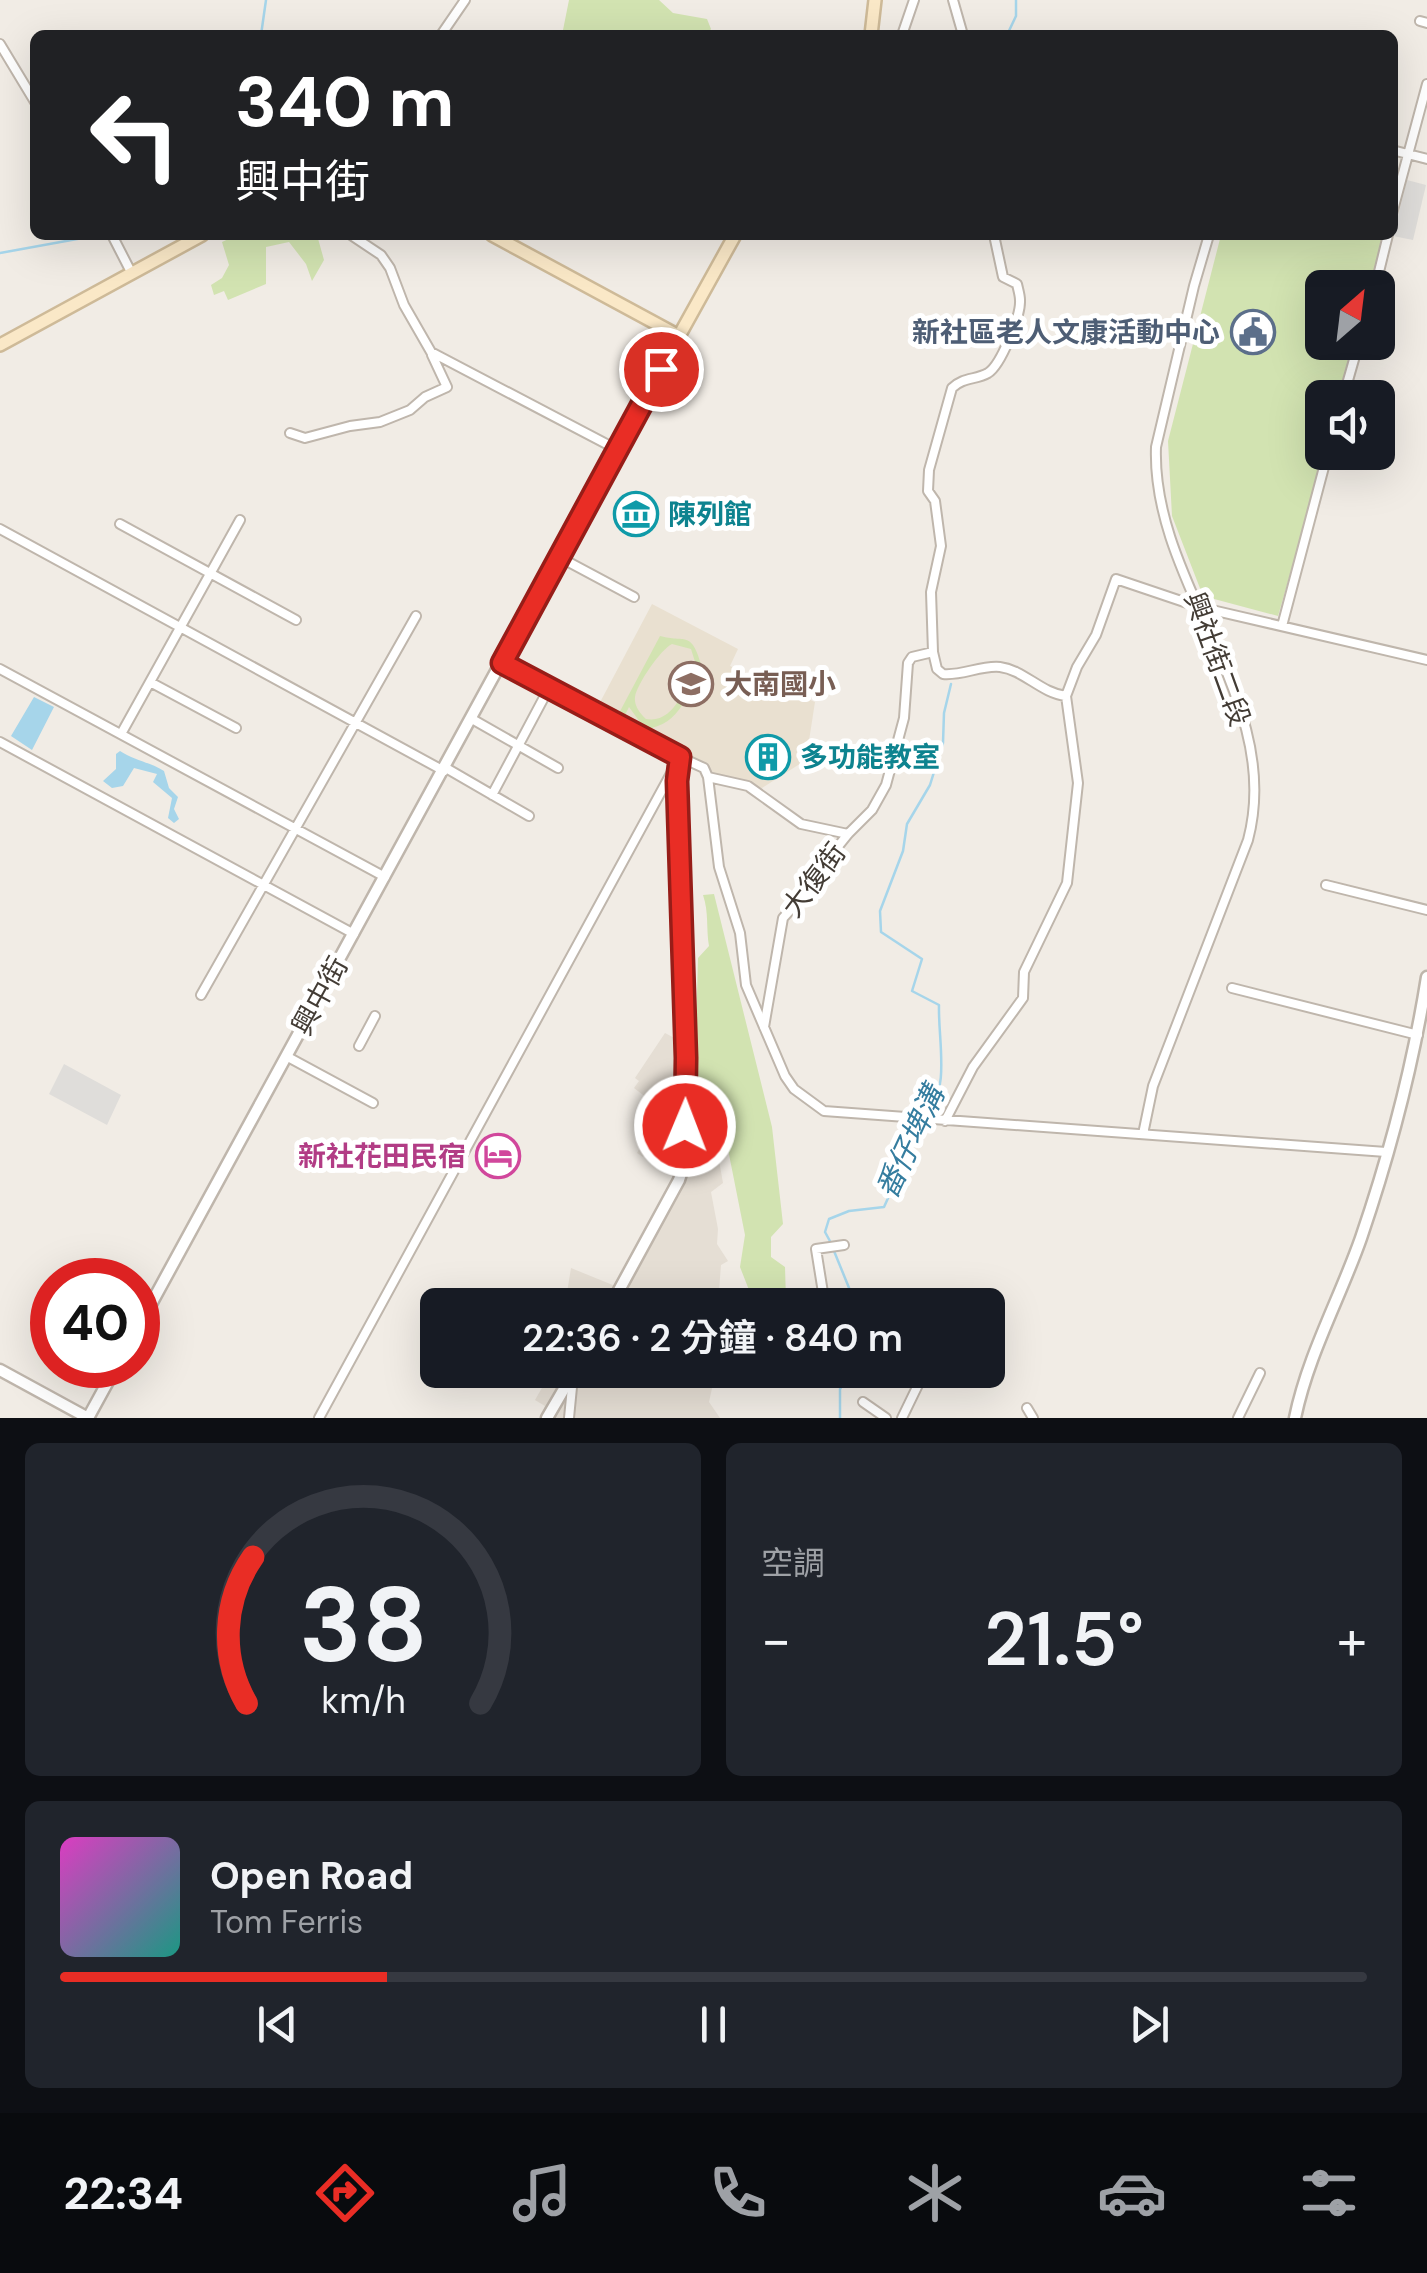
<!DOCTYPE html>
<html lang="zh-TW">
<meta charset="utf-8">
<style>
body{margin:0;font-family:"DM Sans","Noto Sans TC",sans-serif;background:#20242c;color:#f1f3f6;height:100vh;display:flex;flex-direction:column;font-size:38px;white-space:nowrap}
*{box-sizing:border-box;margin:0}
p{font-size:32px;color:#9ea1a6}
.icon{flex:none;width:55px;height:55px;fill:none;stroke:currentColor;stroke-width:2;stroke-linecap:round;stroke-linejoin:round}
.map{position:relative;height:1418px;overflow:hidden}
.panel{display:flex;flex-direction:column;gap:25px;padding:25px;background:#0d0f14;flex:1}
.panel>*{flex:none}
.banner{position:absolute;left:30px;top:30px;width:1368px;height:210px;border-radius:15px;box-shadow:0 10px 40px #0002;background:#202124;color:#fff;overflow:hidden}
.needle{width:65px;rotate:28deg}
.controls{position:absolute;left:1305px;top:270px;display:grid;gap:20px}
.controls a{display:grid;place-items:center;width:90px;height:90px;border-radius:15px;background:#171b24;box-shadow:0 10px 40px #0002;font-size:50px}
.speed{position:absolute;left:30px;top:1258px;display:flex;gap:20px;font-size:50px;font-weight:700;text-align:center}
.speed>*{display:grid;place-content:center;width:130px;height:130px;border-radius:50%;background:#171b24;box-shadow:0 10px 40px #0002;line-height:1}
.speed .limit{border:15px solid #d22;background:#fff;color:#111}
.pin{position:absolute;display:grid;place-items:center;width:85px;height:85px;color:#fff;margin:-42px;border:5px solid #fff;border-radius:50%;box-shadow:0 2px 10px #0007}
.me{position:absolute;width:110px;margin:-55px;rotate:1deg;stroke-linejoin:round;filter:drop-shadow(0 0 8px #0008)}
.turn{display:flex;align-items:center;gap:35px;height:210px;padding:0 40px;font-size:45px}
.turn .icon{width:130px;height:130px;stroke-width:2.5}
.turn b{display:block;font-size:70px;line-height:85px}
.big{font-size:75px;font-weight:600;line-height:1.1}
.panel .tile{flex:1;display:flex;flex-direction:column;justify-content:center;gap:15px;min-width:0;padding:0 35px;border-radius:15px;background:#20242c}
.panel .dial{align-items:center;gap:0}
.dial svg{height:260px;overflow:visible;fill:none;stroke:#363941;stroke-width:7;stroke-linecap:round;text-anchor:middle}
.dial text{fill:#f1f3f6;stroke:none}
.song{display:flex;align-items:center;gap:30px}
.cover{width:120px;height:120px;border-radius:15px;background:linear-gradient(135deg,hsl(310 70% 55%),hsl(170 70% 35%))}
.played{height:10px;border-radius:5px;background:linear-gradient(90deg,#e92d25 25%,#363941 25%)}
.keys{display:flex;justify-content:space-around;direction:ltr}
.heat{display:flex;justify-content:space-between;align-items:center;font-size:55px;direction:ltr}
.panel .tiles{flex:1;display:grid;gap:25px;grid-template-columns:1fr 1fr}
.tile:last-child{grid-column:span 2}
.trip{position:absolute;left:420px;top:1288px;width:585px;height:100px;border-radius:15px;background:#171b24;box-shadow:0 10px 40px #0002;font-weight:600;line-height:100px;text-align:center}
.tabs{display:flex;height:160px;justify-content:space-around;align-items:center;background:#090b0e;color:#9ea1a6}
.tabs .icon{width:70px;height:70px}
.tabs .current{color:#e92d25}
.tabs b{font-size:45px;color:#f1f3f6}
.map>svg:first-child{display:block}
.residential{fill:#e5ded4}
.education{fill:#e9e0d0}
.green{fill:#d2e3b1;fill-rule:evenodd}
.parking{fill:#dfddda}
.water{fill:#a6d5ea}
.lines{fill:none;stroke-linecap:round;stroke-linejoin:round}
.stream{stroke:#a6d5ea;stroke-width:2.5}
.minor-casing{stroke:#bfb6ac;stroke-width:12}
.tertiary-casing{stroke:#bfb6ac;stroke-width:15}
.secondary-casing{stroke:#ceba98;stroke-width:16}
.minor{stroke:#fff;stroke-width:8}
.tertiary{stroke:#fff;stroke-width:10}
.secondary{stroke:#fae8c7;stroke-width:11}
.route-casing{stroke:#971d18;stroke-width:25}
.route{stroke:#e92d25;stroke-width:18}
.labels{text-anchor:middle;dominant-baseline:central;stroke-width:10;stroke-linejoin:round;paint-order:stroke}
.service-label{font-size:28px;font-weight:bold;fill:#4e5e75;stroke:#fff;text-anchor:end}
.culture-label{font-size:28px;font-weight:bold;fill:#0d838f;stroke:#fff;text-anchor:start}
.street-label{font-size:28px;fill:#433c35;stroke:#fff}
.education-label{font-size:28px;font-weight:bold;fill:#785e54;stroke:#fff;text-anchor:start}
.hotel-label{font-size:28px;font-weight:bold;fill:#b23c85;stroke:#fff;text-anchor:end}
.water-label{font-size:30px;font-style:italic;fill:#357d9f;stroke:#fff}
</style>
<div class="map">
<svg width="1427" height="1418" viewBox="0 0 1427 1418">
<rect width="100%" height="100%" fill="#f1ece5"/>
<path class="residential" d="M 665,1033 L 680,1041 L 682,1100 L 710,1109 L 723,1183 L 711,1192 L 718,1229 L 717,1244 L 728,1261 L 721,1265 L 719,1291 L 710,1305 L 565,1305 L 571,1268 L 625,1290 L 634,1265 L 684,1180 L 679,1165 L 648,1150 L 643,1157 L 637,1153 L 650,1129 L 645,1126 L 656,1105 L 634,1088 L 639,1081 L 635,1078 Z
M 554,1370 L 716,1370 L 709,1402 L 720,1418 L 540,1418 L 545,1406 L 535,1400 L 543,1386 L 550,1387 Z"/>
<path class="education" d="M 652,604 L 738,649 L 730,666 L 815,702 L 806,760 L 762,788 L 711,774 L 597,708 Z"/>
<path class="green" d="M 569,0 L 659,0 L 673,13 L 707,19 L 711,29 L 707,35 L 562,35 Z
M 237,235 L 317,235 L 324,260 L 312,281 L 306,264 L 289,242 L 266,247 L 266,284 L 228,300 L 224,291 L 214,295 L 211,285 L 222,278 L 229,265 L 222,242 Z
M 1221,235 L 1384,235 L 1371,287 L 1322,288 L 1322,342 L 1357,343 L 1343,397 L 1322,398 L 1325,453 L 1278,616 L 1203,596 L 1172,516 L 1168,441 Z
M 660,636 C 685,643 691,630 701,664 C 687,693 682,725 645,729 L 629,707 L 623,719 L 618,715 ZM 672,644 L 691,649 L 696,665 C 685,686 675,724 646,719 C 640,713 634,706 635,697 C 637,684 661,649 672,644 Z
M 714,894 L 772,1127 L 783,1224 L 771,1237 L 771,1257 L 785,1267 L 786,1300 L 775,1305 L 741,1305 L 749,1290 L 740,1267 L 745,1235 L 719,1104 L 695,1072 L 698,958 L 709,946 C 706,929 709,912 703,895 Z"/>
<path class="parking" d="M 1407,180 L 1426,185 L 1413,240 L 1393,236 Z
M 64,1064 L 121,1095 L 107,1125 L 49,1094 Z"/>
<path class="water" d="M 34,697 L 54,707 L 32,750 L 11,736 Z
M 120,751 C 135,761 150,762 164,771 L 169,788 L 178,797 L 174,809 L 179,819 L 174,823 L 168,818 L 172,798 L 153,782 L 157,774 L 134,768 L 123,786 L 112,788 L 103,781 L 116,769 L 116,754 Z"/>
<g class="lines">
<path class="stream" d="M 261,35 L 266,0
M 1007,35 L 1016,16 L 1016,0
M 0,253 L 99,235
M 928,1115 C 950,1086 938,1040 939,1005 L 912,991 L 922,959 L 881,932 L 880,911 L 903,851 L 907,824 L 930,785 L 943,743 L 944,713 L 951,684
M 831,1243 L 825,1232 L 829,1219 L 849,1211 L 884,1207 L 923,1121
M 834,1251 L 856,1305
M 840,1418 L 840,1389 L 852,1370"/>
<defs>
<path id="minor" d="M 953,0 L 963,35
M 1420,21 L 1427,23
M 441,35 L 465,0
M 902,35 L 914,0
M 0,44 L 35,102
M 1392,150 L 1427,159
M 1392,214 L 1427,84
M 112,235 L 131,272
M 351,235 L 381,255 L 390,268 L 404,305 L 431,352 L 618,450
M 994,235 L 1003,277 L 1017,284 C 1018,289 1020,295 1020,300 C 1021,315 1001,365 988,373 C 976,380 963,377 952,388 L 929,470 L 928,491 L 935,501 L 941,546 L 931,592 L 933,652 L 937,669 L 943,674 C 962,676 981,665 1000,667 C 1024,670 1041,693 1066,696
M 1375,288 L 1388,235
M 1343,398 L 1359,342
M 290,433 L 305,438 L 350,426 L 380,422 L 410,410 L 425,397 L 447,387 L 432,355
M 120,524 L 296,620
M 0,529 L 444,771
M 561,558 L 634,597
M 1282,626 L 1328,452
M 0,669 L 385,877
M 150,682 L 236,728
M 472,719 L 558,768
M 121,734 L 240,520
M 0,742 L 354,934
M 446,768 L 529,816
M 708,777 L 748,786 L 801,824 L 848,834
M 492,795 L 549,688
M 1326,885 L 1427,910
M 1232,988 L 1418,1035
M 201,995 L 416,616
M 764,1027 L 783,918 L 804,895 L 819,870 L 848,834 L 872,810 L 886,785 L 904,718 L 908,663 L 912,657 L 933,652
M 359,1046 L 375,1016
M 286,1056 L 373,1103
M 945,1121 L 973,1067 L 1023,998 L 1024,972 L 1067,883 L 1078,783 L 1066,696 L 1077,667 L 1096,635 L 1116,579 L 1199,607 L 1427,660
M 1143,1134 L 1153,1086 L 1248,840 C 1285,701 1151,584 1156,447 L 1194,286 L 1209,235
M 825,1305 L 816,1249 L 844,1245
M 863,1402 L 886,1418
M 1027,1408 L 1033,1418
M 319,1418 L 680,757 L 704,768 L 708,777 L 719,867 L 740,933 L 746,985 L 785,1076 L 794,1089 L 824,1111 L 1386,1152
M 569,1418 L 573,1377
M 902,1418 L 918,1385 L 913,1370
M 1238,1418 L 1260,1373"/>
<path id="tertiary" d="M 502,663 L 680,757 L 677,781 L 687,1058 L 685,1161 L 679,1180 L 611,1305
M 138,1328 L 679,336
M 0,1370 L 88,1418
M 88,1418 L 117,1365
M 547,1418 L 575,1370
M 1295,1418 C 1308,1355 1340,1298 1361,1238 C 1390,1153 1413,1065 1427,977"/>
<path id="secondary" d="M 871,35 L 875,0
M 492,235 L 679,336 L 735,235
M 0,345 L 202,235"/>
</defs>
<use href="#minor" class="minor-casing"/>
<use href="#tertiary" class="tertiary-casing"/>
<use href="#secondary" class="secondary-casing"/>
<use href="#minor" class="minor"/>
<use href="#tertiary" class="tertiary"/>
<use href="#secondary" class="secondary"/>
</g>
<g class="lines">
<defs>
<path id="route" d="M 661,369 L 502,663 L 680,757 L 677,781 L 686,1058 L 685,1126"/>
</defs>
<use href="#route" class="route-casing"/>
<use href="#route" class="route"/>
</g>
<defs>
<symbol id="civic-ring" viewBox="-11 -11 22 22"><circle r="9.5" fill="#fff" stroke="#5c6f8a" stroke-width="1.5"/><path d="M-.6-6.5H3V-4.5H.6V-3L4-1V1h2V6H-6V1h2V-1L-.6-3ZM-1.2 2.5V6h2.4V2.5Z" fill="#5c6f8a"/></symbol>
<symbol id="museum-ring" viewBox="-11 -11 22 22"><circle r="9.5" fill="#fff" stroke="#0f9aa8" stroke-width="1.5"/><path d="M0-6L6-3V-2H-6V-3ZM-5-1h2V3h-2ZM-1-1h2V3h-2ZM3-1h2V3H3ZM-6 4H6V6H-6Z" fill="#0f9aa8"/></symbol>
<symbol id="school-ring" viewBox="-11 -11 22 22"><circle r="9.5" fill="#fff" stroke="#8d6e63" stroke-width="1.5"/><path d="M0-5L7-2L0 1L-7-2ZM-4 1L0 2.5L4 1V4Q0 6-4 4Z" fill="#8d6e63"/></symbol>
<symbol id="building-ring" viewBox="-11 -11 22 22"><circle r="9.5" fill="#fff" stroke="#0f9aa8" stroke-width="1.5"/><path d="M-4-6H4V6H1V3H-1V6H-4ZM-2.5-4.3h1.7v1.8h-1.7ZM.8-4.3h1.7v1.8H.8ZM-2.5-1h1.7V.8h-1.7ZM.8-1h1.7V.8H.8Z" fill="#0f9aa8"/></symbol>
<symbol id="hotel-ring" viewBox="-11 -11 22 22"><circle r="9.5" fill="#fff" stroke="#d1479c" stroke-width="1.5"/><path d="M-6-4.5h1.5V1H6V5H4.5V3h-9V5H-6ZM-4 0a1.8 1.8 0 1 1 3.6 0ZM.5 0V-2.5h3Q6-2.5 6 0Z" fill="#d1479c"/></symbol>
</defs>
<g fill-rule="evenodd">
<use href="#civic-ring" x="1228" y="307" width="50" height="50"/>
<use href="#museum-ring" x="611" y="489" width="50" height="50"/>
<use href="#school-ring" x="666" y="659" width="50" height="50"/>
<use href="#building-ring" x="743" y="732" width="50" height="50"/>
<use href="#hotel-ring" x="473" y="1131" width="50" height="50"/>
</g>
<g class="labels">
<g class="service-label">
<text x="1220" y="332">新社區老人文康活動中心</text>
</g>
<g class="culture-label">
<text x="668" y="514">陳列館</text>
<text x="800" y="757">多功能教室</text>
</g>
<g class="street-label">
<text transform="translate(1217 659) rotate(70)">興社街二段</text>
<text transform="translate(814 880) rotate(-53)">大復街</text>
<text transform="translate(320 996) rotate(-61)">興中街</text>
</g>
<g class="education-label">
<text x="724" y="684">大南國小</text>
</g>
<g class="hotel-label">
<text x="466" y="1156">新社花田民宿</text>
</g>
<g class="water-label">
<text transform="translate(910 1142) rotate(-65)">番仔埤溝</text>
</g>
</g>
</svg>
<div class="controls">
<a><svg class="needle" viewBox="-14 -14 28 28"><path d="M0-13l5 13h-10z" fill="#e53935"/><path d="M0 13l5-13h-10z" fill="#9ea1a6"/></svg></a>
<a><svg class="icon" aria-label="sound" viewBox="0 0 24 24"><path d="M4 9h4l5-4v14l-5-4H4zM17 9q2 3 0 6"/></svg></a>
</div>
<div class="speed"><div class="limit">40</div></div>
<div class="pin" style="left:661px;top:369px;background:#d93025"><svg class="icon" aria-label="arrive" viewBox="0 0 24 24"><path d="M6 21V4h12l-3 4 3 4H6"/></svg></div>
<svg class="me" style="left:685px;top:1126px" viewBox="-20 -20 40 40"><circle r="17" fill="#e92d25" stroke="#fff" stroke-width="3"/><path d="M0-11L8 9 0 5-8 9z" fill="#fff"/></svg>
<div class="trip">22:36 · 2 分鐘 · 840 m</div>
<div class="banner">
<div class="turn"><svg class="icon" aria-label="left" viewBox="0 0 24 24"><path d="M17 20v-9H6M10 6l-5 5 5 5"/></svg><div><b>340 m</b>興中街</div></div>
</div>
</div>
<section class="panel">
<div class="tiles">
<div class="tile dial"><svg viewBox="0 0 100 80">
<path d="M14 69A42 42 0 1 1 86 69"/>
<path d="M14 69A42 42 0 0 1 16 24" stroke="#e92d25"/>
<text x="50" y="56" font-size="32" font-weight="700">38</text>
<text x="50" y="72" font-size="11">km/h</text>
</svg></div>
<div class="tile"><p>空調</p>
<div class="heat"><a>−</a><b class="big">21.5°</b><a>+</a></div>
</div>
<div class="tile">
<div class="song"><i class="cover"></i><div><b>Open Road</b><p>Tom Ferris</p></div></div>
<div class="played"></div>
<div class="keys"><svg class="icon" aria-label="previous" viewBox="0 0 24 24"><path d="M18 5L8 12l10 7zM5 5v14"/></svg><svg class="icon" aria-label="pause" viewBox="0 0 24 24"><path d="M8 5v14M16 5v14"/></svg><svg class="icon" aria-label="next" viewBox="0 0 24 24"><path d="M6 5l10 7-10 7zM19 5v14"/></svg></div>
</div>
</div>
</section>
<nav class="tabs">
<b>22:34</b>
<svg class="icon current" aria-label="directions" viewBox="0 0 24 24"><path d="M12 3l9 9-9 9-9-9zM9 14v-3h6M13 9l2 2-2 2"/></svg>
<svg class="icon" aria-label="music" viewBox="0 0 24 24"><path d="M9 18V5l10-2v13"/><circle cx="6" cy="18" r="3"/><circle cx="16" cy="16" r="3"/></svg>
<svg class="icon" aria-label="phone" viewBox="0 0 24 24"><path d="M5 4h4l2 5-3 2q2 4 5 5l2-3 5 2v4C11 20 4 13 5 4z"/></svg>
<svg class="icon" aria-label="climate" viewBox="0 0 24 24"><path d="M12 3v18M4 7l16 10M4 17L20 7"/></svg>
<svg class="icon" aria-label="car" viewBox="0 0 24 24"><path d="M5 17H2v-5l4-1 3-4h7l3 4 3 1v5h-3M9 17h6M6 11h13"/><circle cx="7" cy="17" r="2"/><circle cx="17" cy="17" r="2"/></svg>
<svg class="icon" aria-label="filters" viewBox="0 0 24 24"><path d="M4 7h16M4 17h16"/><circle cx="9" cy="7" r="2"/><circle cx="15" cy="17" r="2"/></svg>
</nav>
